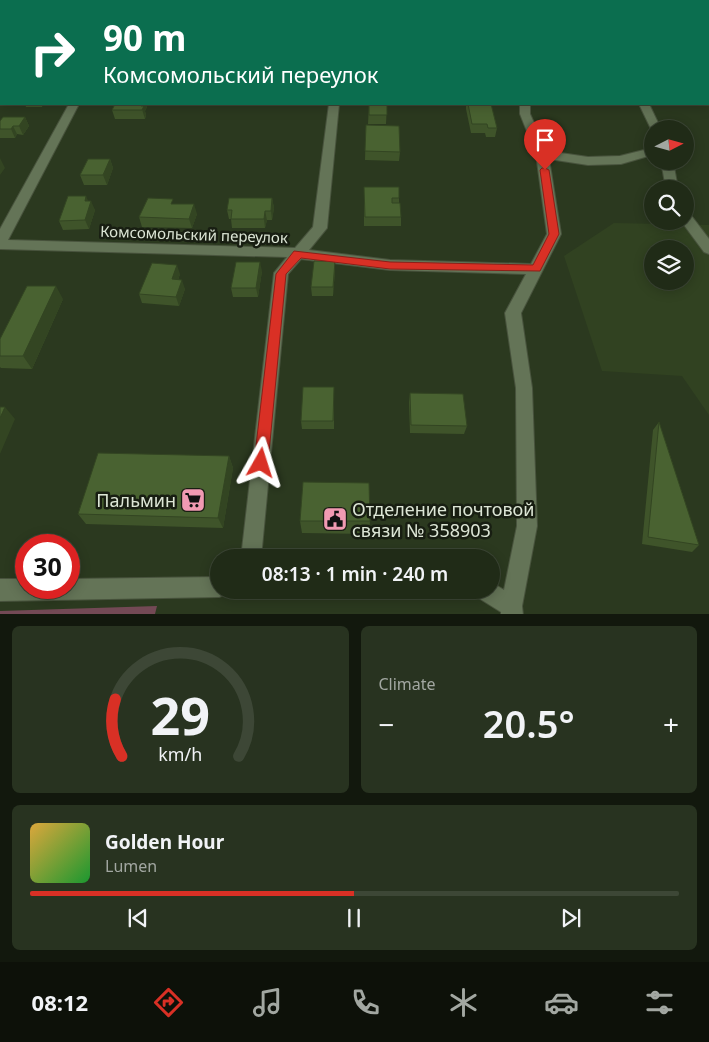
<!DOCTYPE html>
<meta charset="utf-8">
<style>
body{margin:0;font-family:"Noto Sans",sans-serif;background:#283320;color:#f1f3f6;height:100vh;display:flex;flex-direction:column;font-size:19px;white-space:nowrap}
*{box-sizing:border-box;margin:0}
p{font-size:16px;color:#a2a7a1}
.icon{flex:none;width:28px;height:28px;fill:none;stroke:currentColor;stroke-width:2;stroke-linecap:round;stroke-linejoin:round}
.map{position:relative;height:614px;overflow:hidden}
.panel{display:flex;flex-direction:column;gap:12px;padding:12px;background:#12180d;flex:1}
.panel>*{flex:none}
.guide{position:absolute;left:0px;top:0px;width:710px;height:105px;box-shadow:0 2px 12px #0003,0 0 0 1px #3d4736;background:#0b6e4f;color:#fff;overflow:hidden}
.needle{width:32px;rotate:84deg}
.tools{position:absolute;left:644px;top:120px;display:grid;gap:10px}
.tools a{display:grid;place-items:center;width:50px;height:50px;border-radius:50%;background:#202b17;box-shadow:0 2px 12px #0003,0 0 0 1px #3d4736;font-size:25px}
.speed{position:absolute;left:15px;top:534px;display:flex;gap:10px;font-size:25px;font-weight:700;text-align:center}
.speed>*{display:grid;place-content:center;width:65px;height:65px;border-radius:50%;background:#202b17;box-shadow:0 2px 12px #0003,0 0 0 1px #3d4736;line-height:1}
.speed .limit{border:8px solid #d22;background:#fff;color:#111}
.pin{position:absolute;display:grid;place-items:center;width:42px;height:42px;color:#fff;margin:-51px -21px;border-radius:50% 50% 50% 0;rotate:-45deg;box-shadow:0 0 5px #0007}
.pin .icon{rotate:45deg}
.me{position:absolute;width:55px;margin:-28px;rotate:6deg;stroke-linejoin:round;filter:drop-shadow(0 0 4px #0008)}
.turn{display:flex;align-items:center;gap:18px;height:105px;padding:0 20px;font-size:22px}
.turn .icon{width:65px;height:65px;stroke-width:2.5}
.turn b{display:block;font-size:35px;line-height:42px}
.big{font-size:38px;font-weight:600;line-height:1.1}
.panel .tile{flex:1;display:flex;flex-direction:column;justify-content:center;gap:8px;min-width:0;padding:0 18px;border-radius:8px;background:#283320}
.panel .dial{align-items:center;gap:0}
.dial svg{height:130px;overflow:visible;fill:none;stroke:#3d4736;stroke-width:7;stroke-linecap:round;text-anchor:middle}
.dial text{fill:#f1f3f6;stroke:none}
.song{display:flex;align-items:center;gap:15px}
.cover{width:60px;height:60px;border-radius:8px;background:linear-gradient(135deg,hsl(40 70% 55%),hsl(130 70% 35%))}
.played{height:5px;border-radius:2px;background:linear-gradient(90deg,#d93025 50%,#3d4736 50%)}
.keys{display:flex;justify-content:space-around;direction:ltr}
.heat{display:flex;justify-content:space-between;align-items:center;font-size:28px;direction:ltr}
.panel .tiles{flex:1;display:grid;gap:12px;grid-template-columns:1fr 1fr}
.tile:last-child{grid-column:span 2}
.trip{position:absolute;left:210px;top:549px;width:290px;height:50px;border-radius:25px;background:#202b17;box-shadow:0 2px 12px #0003,0 0 0 1px #3d4736;font-weight:600;line-height:50px;text-align:center}
.menu{display:flex;height:80px;justify-content:space-around;align-items:center;background:#0d1109;color:#a2a7a1}
.menu .icon{width:35px;height:35px}
.menu .selected{color:#d93025}
.menu b{font-size:22px;color:#f1f3f6}
.map>svg:first-child{display:block}
.built{fill:#314221;fill-rule:evenodd}
.green{fill:#734955}
.lines{fill:none;stroke-linecap:round;stroke-linejoin:round}
.minor-casing{stroke:#48533d;stroke-width:2}
.minor{fill:#647457;fill-rule:evenodd}
.wall{fill:#3f542a}
.shaded-wall{fill:#334522}
.building{fill:#496231;stroke:#334522}
.route{fill:#d93025;stroke:#8d1f18}
.labels{text-anchor:middle;dominant-baseline:central;stroke-width:5;stroke-linejoin:round;paint-order:stroke}
.street-label{font-size:15px;fill:#dde6d6;stroke:#181e12}
.near-poi-label{font-size:18px;fill:#dde6d6;stroke:#181e12;text-anchor:end}
</style>
<div class="map">
<svg width="709" height="615" viewBox="0 0 709 615">
<rect width="100%" height="100%" fill="#2b391f"/>
<path class="built" d="M 614,223 L 709,225 L 709,415 L 682,376 L 602,371 L 564,256 ZM 652,249 L 685,249 L 685,281 L 652,281 Z"/>
<path class="green" d="M 157,606 L 155,614 L 0,614 L 0,611 Z"/>
<g class="lines">
<defs>
<path id="minor" d="M 126,0 L 134,0 L 134,1 L 126,1 Z
M 316,0 L 324,0 L 324,1 L 316,1 Z
M 494,0 L 503,0 L 503,1 L 495,1 Z
M 597,0 L 605,0 L 605,1 L 597,1 Z
M 69,104 L 79,104 L 8,240 L 295,248 L 313,227 L 329,104 L 339,104 L 327,228 L 309,250 L 390,260 L 531,264 L 547,234 L 536,154 L 520,114 L 520,104 L 530,104 L 530,114 L 547,151 L 588,157 L 620,156 L 652,148 L 652,155 L 621,164 L 588,165 L 549,159 L 561,234 L 521,313 L 532,388 L 537,526 L 522,606 L 523,615 L 501,615 L 501,612 L 477,597 L 473,590 L 491,590 L 491,582 L 504,590 L 517,526 L 516,388 L 505,313 L 526,274 L 390,270 L 301,259 L 288,274 L 261,558 L 241,558 L 274,273 L 287,257 L 0,249 L 0,229 Z
M 639,104 L 649,104 L 661,129 L 652,129 L 652,131 Z
M 661,161 L 673,161 L 678,189 L 666,189 Z
M 685,213 L 690,214 L 709,239 L 709,254 L 704,252 L 681,221 L 685,221 Z
M 219,577 L 219,590 L 228,590 L 226,594 L 219,597 L 0,601 L 0,579 L 26,579 L 26,588 L 69,588 L 69,579 Z"/>
</defs>
<use href="#minor" class="minor-casing"/>
<use href="#minor" class="minor"/>
</g>
<path class="wall" d="M 152,0 L 175,0 L 174,1 L 151,1 Z
M 286,0 L 304,0 L 304,1 L 286,1 Z
M 350,0 L 369,0 L 369,1 L 350,1 Z
M 406,0 L 423,0 L 423,1 L 407,1 Z
M 456,0 L 477,0 L 477,1 L 456,1 Z
M 25,104 L 43,104 L 42,107 L 26,107 Z
M 115,104 L 146,104 L 147,107 L 145,111 L 146,115 L 145,119 L 115,119 L 112,110 Z
M 369,104 L 387,104 L 386,124 L 368,124 Z
M 466,104 L 491,104 L 497,128 L 495,137 L 486,137 L 485,133 L 471,133 L 466,109 Z
M 25,117 L 29,126 L 23,135 L 17,134 L 15,138 L 0,138 L 0,121 Z
M 366,125 L 400,152 L 399,161 L 365,160 Z
M 110,159 L 113,168 L 107,185 L 84,185 L 80,175 Z
M 364,187 L 399,198 L 399,203 L 401,217 L 401,226 L 364,226 Z
M 272,198 L 274,208 L 272,220 L 267,220 L 265,228 L 232,228 L 231,219 L 229,219 L 227,210 Z
M 89,201 L 95,210 L 89,229 L 63,230 L 59,221 Z
M 175,204 L 197,214 L 192,228 L 142,227 L 139,217 Z
M 335,261 L 335,270 L 333,296 L 312,296 L 311,287 Z
M 262,271 L 258,297 L 233,297 L 231,288 Z
M 180,274 L 178,280 L 185,289 L 179,306 L 142,303 L 139,294 Z
M 63,299 L 32,369 L 1,368 L 0,367 L 0,356 Z
M 410,393 L 467,426 L 464,434 L 410,433 L 409,402 Z
M 334,396 L 334,429 L 302,429 L 301,421 Z
M 659,422 L 699,545 L 692,552 L 642,544 L 653,430 Z
M 229,456 L 233,468 L 223,528 L 86,524 L 78,514 Z
M 300,521 L 370,521 L 369,534 L 302,533 Z"/>
<path class="shaded-wall" d="M 142,104 L 146,104 L 147,107 L 145,111 L 146,115 L 145,119 L 141,106 Z
M 25,117 L 29,126 L 23,135 L 19,126 Z
M 13,126 L 17,134 L 15,138 L 11,129 Z
M 0,158 L 5,168 L 0,175 Z
M 110,159 L 113,168 L 107,185 L 103,175 Z
M 86,196 L 90,205 L 91,201 L 95,210 L 89,229 L 85,220 L 85,201 Z
M 272,198 L 274,208 L 272,220 L 271,211 Z
M 194,204 L 197,214 L 192,228 L 189,219 Z
M 265,211 L 267,220 L 265,228 L 264,219 Z
M 335,261 L 335,270 L 333,296 L 333,287 Z
M 260,262 L 262,271 L 258,297 L 256,288 Z
M 177,265 L 180,274 L 175,288 L 172,279 Z
M 182,280 L 185,289 L 179,306 L 176,297 Z
M 56,286 L 63,299 L 32,369 L 23,356 Z
M 5,407 L 15,419 L 0,454 L 0,418 Z
M 229,456 L 233,468 L 223,528 L 218,518 Z"/>
<path class="building" d="M 152,0 L 164,0 L 164,1 L 151,1 Z
M 115,104 L 142,104 L 141,106 L 144,106 L 142,110 L 112,110 Z
M 369,104 L 387,104 L 387,115 L 369,115 Z
M 468,104 L 491,104 L 497,128 L 488,128 L 487,124 L 472,124 Z
M 3,117 L 25,117 L 19,126 L 13,126 L 11,129 L 0,129 L 0,121 Z
M 366,125 L 399,126 L 400,152 L 365,151 Z
M 88,159 L 110,159 L 103,175 L 80,175 Z
M 364,187 L 399,187 L 399,198 L 392,198 L 392,203 L 400,203 L 401,217 L 365,217 Z
M 68,196 L 86,196 L 85,201 L 91,201 L 85,220 L 59,221 Z
M 148,198 L 173,199 L 171,204 L 194,204 L 189,219 L 139,217 Z
M 229,198 L 272,198 L 271,211 L 265,211 L 264,219 L 231,219 L 232,210 L 227,210 Z
M 314,261 L 335,261 L 333,287 L 311,287 Z
M 236,262 L 260,262 L 256,288 L 231,288 Z
M 152,263 L 177,265 L 172,279 L 182,280 L 176,297 L 139,294 Z
M 27,286 L 56,286 L 23,356 L 0,356 L 0,339 Z
M 303,387 L 334,387 L 333,421 L 301,421 Z
M 410,393 L 463,394 L 467,426 L 411,425 Z
M 0,407 L 5,407 L 0,418 Z
M 659,422 L 699,545 L 648,537 Z
M 98,453 L 229,456 L 218,518 L 78,514 Z
M 303,482 L 369,483 L 370,521 L 300,521 Z"/>
<path class="route" d="M 542,168 L 545,168 L 549,170 L 559,234 L 540,271 L 390,269 L 301,258 L 286,274 L 268,463 L 266,467 L 261,469 L 256,467 L 254,463 L 276,274 L 294,251 L 390,262 L 533,265 L 549,234 L 540,170 Z"/>
<defs>
<symbol id="supermarket-square" viewBox="-11 -11 22 22"><rect x="-9" y="-9" width="18" height="18" rx="4" fill="#f19ab2" stroke="#181e12"/><path d="M-6-5.5h2.5l.6 2H6L4.5 2H-2.5L-4.4-4H-6ZM-1.5 3.2a1.3 1.3 0 1 0 .1 0ZM3 3.2a1.3 1.3 0 1 0 .1 0Z" fill="#111"/></symbol>
<symbol id="civic-square" viewBox="-11 -11 22 22"><rect x="-9" y="-9" width="18" height="18" rx="4" fill="#f19ab2" stroke="#181e12"/><path d="M-.6-6.5H3V-4.5H.6V-3L4-1V1h2V6H-6V1h2V-1L-.6-3ZM-1.2 2.5V6h2.4V2.5Z" fill="#111"/></symbol>
</defs>
<g fill-rule="evenodd">
<use href="#supermarket-square" x="179" y="486" width="28" height="28"/>
<use href="#civic-square" x="321" y="505" width="28" height="28"/>
</g>
<g class="labels">
<g class="street-label">
<text transform="translate(194 234) rotate(2)">Комсомольский переулок</text>
</g>
<g class="near-poi-label">
<text x="176" y="500">Пальмин</text>
<text x="352" y="509" text-anchor="start">Отделение почтовой<tspan x="352" dy="21">связи № 358903</tspan></text>
</g>
</g>
</svg>
<div class="tools">
<a><svg class="needle" viewBox="-14 -14 28 28"><path d="M0-13l5 13h-10z" fill="#e53935"/><path d="M0 13l5-13h-10z" fill="#a2a7a1"/></svg></a>
<a><svg class="icon" aria-label="search" viewBox="0 0 24 24"><circle cx="10" cy="10" r="6"/><path d="M15 15l6 6"/></svg></a>
<a><svg class="icon" aria-label="layers" viewBox="0 0 24 24"><path d="M12 4l9 5-9 5-9-5zM3 14l9 5 9-5"/></svg></a>
</div>
<div class="speed"><div class="limit">30</div></div>
<div class="pin" style="left:545px;top:170px;background:#d93025"><svg class="icon" aria-label="arrive" viewBox="0 0 24 24"><path d="M6 21V4h12l-3 4 3 4H6"/></svg></div>
<svg class="me" style="left:261px;top:463px" viewBox="-20 -20 40 40"><path d="M0-17L14 15 0 8-14 15z" fill="#d93025" stroke="#fff" stroke-width="4"/></svg>
<div class="trip">08:13 · 1 min · 240 m</div>
<div class="guide">
<div class="turn"><svg class="icon" aria-label="right" viewBox="0 0 24 24"><path d="M7 20v-9h11M14 6l5 5-5 5"/></svg><div><b>90 m</b>Комсомольский переулок</div></div>
</div>
</div>
<section class="panel">
<div class="tiles">
<div class="tile dial"><svg viewBox="0 0 100 80">
<path d="M14 69A42 42 0 1 1 86 69"/>
<path d="M14 69A42 42 0 0 1 10 34" stroke="#d93025"/>
<text x="50" y="56" font-size="32" font-weight="700">29</text>
<text x="50" y="72" font-size="11">km/h</text>
</svg></div>
<div class="tile"><p>Climate</p>
<div class="heat"><a>−</a><b class="big">20.5°</b><a>+</a></div>
</div>
<div class="tile">
<div class="song"><i class="cover"></i><div><b>Golden Hour</b><p>Lumen</p></div></div>
<div class="played"></div>
<div class="keys"><svg class="icon" aria-label="previous" viewBox="0 0 24 24"><path d="M18 5L8 12l10 7zM5 5v14"/></svg><svg class="icon" aria-label="pause" viewBox="0 0 24 24"><path d="M8 5v14M16 5v14"/></svg><svg class="icon" aria-label="next" viewBox="0 0 24 24"><path d="M6 5l10 7-10 7zM19 5v14"/></svg></div>
</div>
</div>
</section>
<nav class="menu">
<b>08:12</b>
<svg class="icon selected" aria-label="directions" viewBox="0 0 24 24"><path d="M12 3l9 9-9 9-9-9zM9 14v-3h6M13 9l2 2-2 2"/></svg>
<svg class="icon" aria-label="music" viewBox="0 0 24 24"><path d="M9 18V5l10-2v13"/><circle cx="6" cy="18" r="3"/><circle cx="16" cy="16" r="3"/></svg>
<svg class="icon" aria-label="phone" viewBox="0 0 24 24"><path d="M5 4h4l2 5-3 2q2 4 5 5l2-3 5 2v4C11 20 4 13 5 4z"/></svg>
<svg class="icon" aria-label="climate" viewBox="0 0 24 24"><path d="M12 3v18M4 7l16 10M4 17L20 7"/></svg>
<svg class="icon" aria-label="car" viewBox="0 0 24 24"><path d="M5 17H2v-5l4-1 3-4h7l3 4 3 1v5h-3M9 17h6M6 11h13"/><circle cx="7" cy="17" r="2"/><circle cx="17" cy="17" r="2"/></svg>
<svg class="icon" aria-label="filters" viewBox="0 0 24 24"><path d="M4 7h16M4 17h16"/><circle cx="9" cy="7" r="2"/><circle cx="15" cy="17" r="2"/></svg>
</nav>
